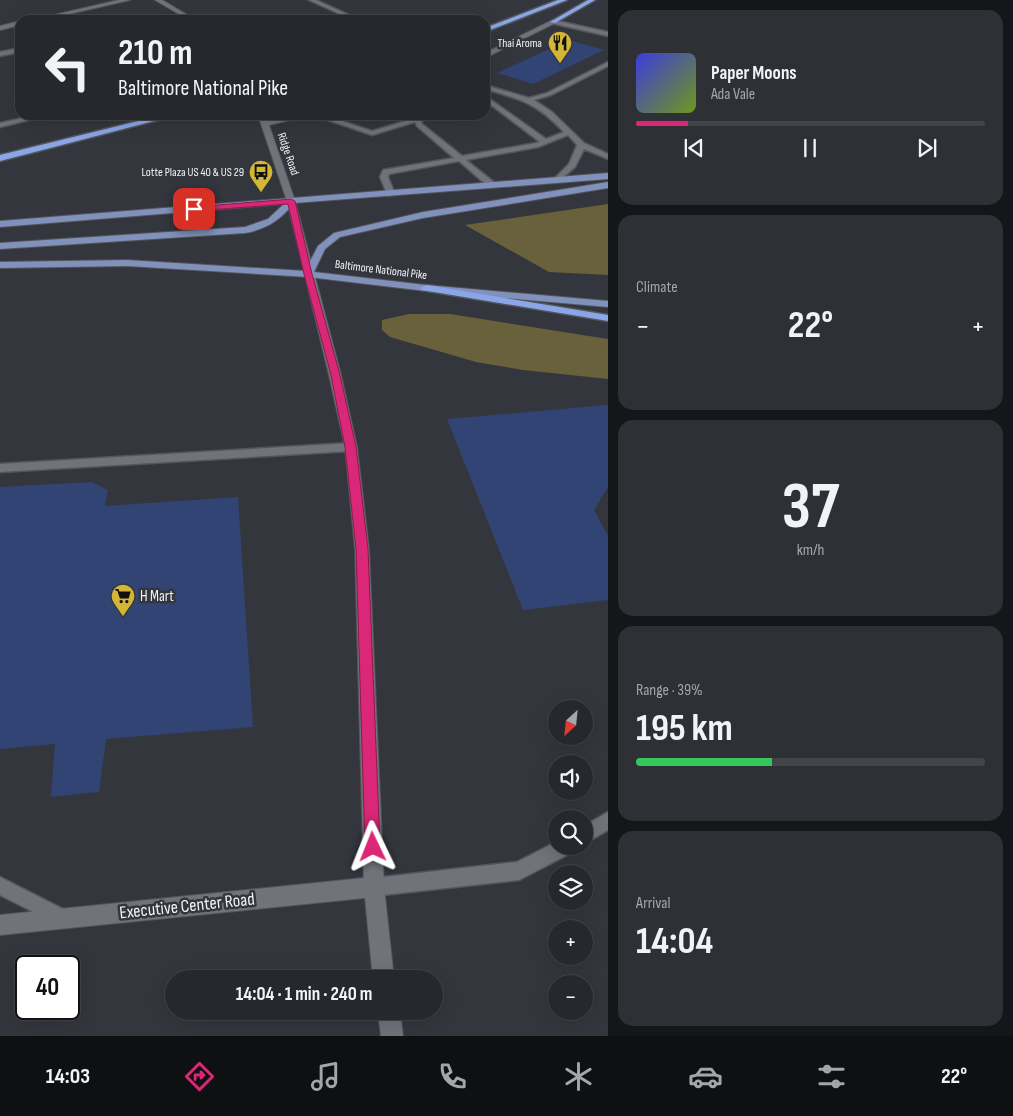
<!DOCTYPE html>
<meta charset="utf-8">
<style>
body{margin:0;font-family:"Sofia Sans Condensed",sans-serif;background:#2e3035;color:#f1f3f6;height:100vh;display:flex;flex-direction:column;font-size:19px;white-space:nowrap}
*{box-sizing:border-box;margin:0}
p{font-size:16px;color:#a4a6aa}
.icon{flex:none;width:28px;height:28px;fill:none;stroke:currentColor;stroke-width:2;stroke-linecap:round;stroke-linejoin:round}
.map{position:relative;flex:1;overflow:hidden}
.sheet{display:flex;flex-direction:column;gap:10px;padding:10px;background:#151619;width:405px}
.sheet>*{flex:none}
.hud{position:absolute;left:15px;top:15px;width:475px;height:105px;border-radius:15px;box-shadow:0 5px 20px #0002,0 0 0 1px #424449;background:#26282d;color:#f1f3f6;overflow:hidden}
.needle{width:32px;rotate:207deg}
.controls{position:absolute;left:548px;top:700px;display:grid;gap:10px}
.controls a{display:grid;place-items:center;width:45px;height:45px;border-radius:50%;background:#26282d;box-shadow:0 5px 20px #0002,0 0 0 1px #424449;font-size:25px}
.speed{position:absolute;left:15px;top:955px;display:flex;gap:10px;font-size:25px;font-weight:700;text-align:center}
.speed>*{display:grid;place-content:center;width:65px;height:65px;border-radius:50%;background:#26282d;box-shadow:0 5px 20px #0002,0 0 0 1px #424449;line-height:1}
.speed .limit{border:2px solid #111;border-radius:8px;background:#fff;color:#111}
.pin{position:absolute;display:grid;place-items:center;width:42px;height:42px;color:#fff;margin:-21px;border-radius:10px;box-shadow:0 2px 8px #0006}
.me{position:absolute;width:55px;margin:-28px;rotate:358deg;stroke-linejoin:round;filter:drop-shadow(0 0 4px #0008)}
.turn{display:flex;align-items:center;gap:18px;height:105px;padding:0 20px;font-size:22px}
.turn .icon{width:65px;height:65px;stroke-width:2.5}
.turn b{display:block;font-size:35px;line-height:42px}
.big{font-size:38px;font-weight:700;line-height:1.1}
.sheet .tile{flex:1;display:flex;flex-direction:column;justify-content:center;gap:8px;min-width:0;padding:0 18px;border-radius:15px;background:#2e3035}
.sheet .dial{align-items:center;gap:0}
.dial b{font-size:65px;line-height:1}
.song{display:flex;align-items:center;gap:15px}
.cover{width:60px;height:60px;border-radius:8px;background:linear-gradient(135deg,hsl(240 70% 55%),hsl(80 70% 35%))}
.played{height:5px;border-radius:2px;background:linear-gradient(90deg,#db2777 15%,#424449 15%)}
.keys{display:flex;justify-content:space-around;direction:ltr}
.heat{display:flex;justify-content:space-between;align-items:center;font-size:28px;direction:ltr}
.charge{height:8px;border-radius:4px;background:linear-gradient(90deg,#34c759 39%,#424449 0)}
.trip{position:absolute;left:165px;top:970px;width:278px;height:50px;border-radius:25px;background:#26282d;box-shadow:0 5px 20px #0002,0 0 0 1px #424449;font-weight:700;line-height:50px;text-align:center}
.tab-bar{display:flex;height:80px;justify-content:space-around;align-items:center;background:#0f1012;color:#a4a6aa}
.tab-bar .icon{width:35px;height:35px}
.tab-bar .active{color:#db2777}
.tab-bar b{font-size:22px;color:#f1f3f6}
main{display:flex;flex:1;min-height:0}
.map>svg:first-child{display:block}
.green{fill:#69603c}
.building{fill:#314473}
.lines{fill:none;stroke-linecap:round;stroke-linejoin:round}
.service-casing{stroke:#53555a;stroke-width:3}
.minor-casing{stroke:#53555a;stroke-width:2}
.tertiary-casing{stroke:#53555a;stroke-width:2}
.primary-casing{stroke:#53555a;stroke-width:2}
.motorway-casing{stroke:#53555a;stroke-width:3}
.service{fill:#70737a;fill-rule:evenodd}
.minor{fill:#70737a;fill-rule:evenodd}
.tertiary{fill:#70737a;fill-rule:evenodd}
.primary{fill:#8091bc;fill-rule:evenodd}
.motorway{fill:#8aa5e8;fill-rule:evenodd}
.route{fill:#db2777;stroke:#8e194d}
.labels{text-anchor:middle;dominant-baseline:central;stroke-width:5;stroke-linejoin:round;paint-order:stroke}
.far-poi-label{font-size:12px;fill:#f1f3f7;stroke:#33363c;text-anchor:end}
.far-street-label{font-size:12px;fill:#f1f3f7;stroke:#33363c}
.poi-label{font-size:15px;fill:#f1f3f7;stroke:#33363c;text-anchor:start}
.near-street-label{font-size:18px;fill:#f1f3f7;stroke:#33363c}
</style>
<main>
<div class="map">
<svg width="608" height="1036" viewBox="0 0 608 1036">
<rect width="100%" height="100%" fill="#33363c"/>
<path class="green" d="M 608,204 L 608,275 L 549,272 L 465,225 Z
M 409,314 L 450,314 L 608,339 L 608,379 L 523,370 L 476,362 L 390,337 L 382,330 L 382,320 Z"/>
<path class="building" d="M 569,40 L 604,50 L 533,84 L 497,73 Z
M 608,405 L 608,487 L 594,510 L 608,536 L 608,600 L 523,610 L 447,419 Z
M 92,482 L 108,490 L 105,506 L 238,497 L 253,727 L 106,739 L 99,792 L 51,797 L 55,744 L 0,749 L 0,487 Z"/>
<g class="lines">
<defs>
<path id="service" d="M 309,0 L 316,0 L 360,20 L 353,20 Z
M 553,20 L 608,32 L 608,36 L 551,23 Z
M 20,48 L 20,52 L 0,56 L 0,52 Z
M 608,62 L 608,66 L 551,95 L 534,100 L 552,112 L 584,143 L 608,154 L 608,159 L 584,149 L 575,167 L 556,183 L 552,181 L 569,164 L 577,145 L 568,135 L 538,147 L 466,160 L 495,183 L 495,187 L 489,187 L 459,161 L 389,174 L 388,177 L 395,194 L 388,196 L 380,177 L 383,170 L 454,158 L 417,126 L 415,122 L 372,135 L 313,115 L 323,115 L 372,131 L 413,119 L 412,115 L 418,115 L 419,117 L 435,115 L 421,121 L 422,124 L 462,156 L 536,143 L 540,142 L 487,102 L 487,100 L 491,100 L 546,139 L 564,132 C 536,103 523,100 485,89 L 485,85 L 529,98 L 547,93 Z
M 37,115 L 49,115 L 0,127 L 0,123 Z
M 351,443 L 357,447 L 351,451 L 0,472 L 0,464 Z
M 608,812 L 608,830 L 584,844 L 584,826 Z
M 556,842 L 556,846 L 575,846 L 573,852 L 519,880 L 374,896 L 368,893 L 365,887 L 368,881 L 374,878 L 517,862 Z
M 0,877 L 67,911 L 70,917 L 67,923 L 61,926 L 55,923 L 0,895 Z"/>
<path id="minor" d="M 119,0 L 130,0 L 43,20 L 32,20 Z
M 20,21 L 20,25 L 0,30 L 0,26 Z
M 374,877 L 381,880 L 384,887 L 381,894 L 374,897 L 0,935 L 0,915 Z"/>
<path id="tertiary" d="M 155,0 L 162,0 L 196,20 L 189,20 Z
M 553,20 L 555,23 L 485,58 L 485,53 Z
M 258,115 L 266,115 L 268,121 L 297,115 L 311,115 L 269,125 L 295,201 L 341,375 L 357,447 L 369,549 L 384,887 L 394,979 L 373,979 L 364,887 L 355,549 L 345,447 L 329,375 L 287,201 Z
M 378,1011 L 400,1011 L 403,1036 L 381,1036 Z"/>
<path id="primary" d="M 608,173 L 608,179 L 294,203 C 279,221 267,229 245,233 L 0,249 L 0,243 L 245,227 L 268,219 L 284,204 L 0,227 L 0,221 Z
M 608,182 L 608,188 L 423,218 L 340,237 L 325,249 L 314,272 L 426,285 L 608,301 L 608,307 L 426,291 L 308,277 L 127,266 L 0,268 L 0,262 L 127,260 L 305,271 L 318,246 L 334,233 L 423,212 Z"/>
<path id="motorway" d="M 558,0 L 567,0 L 485,32 L 485,28 Z
M 588,0 L 595,0 L 555,23 L 550,22 Z
M 163,115 L 177,115 L 0,161 L 0,155 Z
M 426,285 L 608,315 L 608,321 L 422,290 L 420,288 Z"/>
</defs>
<use href="#service" class="service-casing"/>
<use href="#minor" class="minor-casing"/>
<use href="#tertiary" class="tertiary-casing"/>
<use href="#primary" class="primary-casing"/>
<use href="#motorway" class="motorway-casing"/>
<use href="#service" class="service"/>
<use href="#minor" class="minor"/>
<use href="#tertiary" class="tertiary"/>
<use href="#primary" class="primary"/>
<use href="#motorway" class="motorway"/>
</g>
<path class="route" d="M 291,199 L 295,201 L 312,274 L 340,375 L 356,447 L 368,549 L 380,847 L 378,853 L 373,855 L 367,853 L 365,847 L 356,549 L 345,447 L 331,375 L 304,274 L 288,204 L 194,211 L 191,209 L 194,207 Z"/>
<defs>
<symbol id="restaurant-pin" viewBox="-11 -11 22 30"><path d="M0 17L-7.5 6A9.5 9.5 0 1 1 7.5 6Z" fill="#d3b635" stroke="#33363c"/><path d="M-5-6h1v4h1v-4h1v4h1v-4h1v5L-1.5 .5V6h-2V.5L-5-1ZM5-6V6H3V1.5H1.5Q1.5-4 5-6Z" fill="#111"/></symbol>
<symbol id="bus-pin" viewBox="-11 -11 22 30"><path d="M0 17L-7.5 6A9.5 9.5 0 1 1 7.5 6Z" fill="#d3b635" stroke="#33363c"/><path d="M-5-6H5V4H4V6H2V4H-2V6H-4V4H-5ZM-3.5-4V0h7V-4ZM-3.5 1.2v1.5H-2V1.2ZM2 1.2v1.5H3.5V1.2Z" fill="#111"/></symbol>
<symbol id="supermarket-pin" viewBox="-11 -11 22 30"><path d="M0 17L-7.5 6A9.5 9.5 0 1 1 7.5 6Z" fill="#d3b635" stroke="#33363c"/><path d="M-6-5.5h2.5l.6 2H6L4.5 2H-2.5L-4.4-4H-6ZM-1.5 3.2a1.3 1.3 0 1 0 .1 0ZM3 3.2a1.3 1.3 0 1 0 .1 0Z" fill="#111"/></symbol>
</defs>
<g fill-rule="evenodd">
<use href="#restaurant-pin" x="546" y="29" width="28" height="38"/>
<use href="#bus-pin" x="247" y="158" width="28" height="38"/>
<use href="#supermarket-pin" x="109" y="582" width="28" height="38"/>
</g>
<g class="labels">
<g class="far-poi-label">
<text x="542" y="43">Thai Aroma</text>
<text x="244" y="172">Lotte Plaza US 40 &amp; US 29</text>
</g>
<g class="far-street-label">
<text transform="translate(288 154) rotate(71)">Ridge Road</text>
<text transform="translate(381 270) rotate(7)">Baltimore National Pike</text>
</g>
<g class="poi-label">
<text x="140" y="596">H Mart</text>
</g>
<g class="near-street-label">
<text transform="translate(187 906) rotate(-6)">Executive Center Road</text>
</g>
</g>
</svg>
<div class="controls">
<a><svg class="needle" viewBox="-14 -14 28 28"><path d="M0-13l5 13h-10z" fill="#e53935"/><path d="M0 13l5-13h-10z" fill="#a4a6aa"/></svg></a>
<a><svg class="icon" aria-label="sound" viewBox="0 0 24 24"><path d="M4 9h4l5-4v14l-5-4H4zM17 9q2 3 0 6"/></svg></a>
<a><svg class="icon" aria-label="search" viewBox="0 0 24 24"><circle cx="10" cy="10" r="6"/><path d="M15 15l6 6"/></svg></a>
<a><svg class="icon" aria-label="layers" viewBox="0 0 24 24"><path d="M12 4l9 5-9 5-9-5zM3 14l9 5 9-5"/></svg></a>
<a>+</a>
<a>−</a>
</div>
<div class="speed"><div class="limit">40</div></div>
<div class="pin" style="left:194px;top:209px;background:#d93025"><svg class="icon" aria-label="arrive" viewBox="0 0 24 24"><path d="M6 21V4h12l-3 4 3 4H6"/></svg></div>
<svg class="me" style="left:373px;top:847px" viewBox="-20 -20 40 40"><path d="M0-17L14 15 0 8-14 15z" fill="#db2777" stroke="#fff" stroke-width="4"/></svg>
<div class="trip">14:04 · 1 min · 240 m</div>
<div class="hud">
<div class="turn"><svg class="icon" aria-label="left" viewBox="0 0 24 24"><path d="M17 20v-9H6M10 6l-5 5 5 5"/></svg><div><b>210 m</b>Baltimore National Pike</div></div>
</div>
</div>
<section class="sheet">
<div class="tile">
<div class="song"><i class="cover"></i><div><b>Paper Moons</b><p>Ada Vale</p></div></div>
<div class="played"></div>
<div class="keys"><svg class="icon" aria-label="previous" viewBox="0 0 24 24"><path d="M18 5L8 12l10 7zM5 5v14"/></svg><svg class="icon" aria-label="pause" viewBox="0 0 24 24"><path d="M8 5v14M16 5v14"/></svg><svg class="icon" aria-label="next" viewBox="0 0 24 24"><path d="M6 5l10 7-10 7zM19 5v14"/></svg></div>
</div>
<div class="tile"><p>Climate</p>
<div class="heat"><a>−</a><b class="big">22°</b><a>+</a></div>
</div>
<div class="tile dial"><b>37</b><p>km/h</p></div>
<div class="tile"><p>Range · 39%</p><b class="big">195 km</b><div class="charge"></div></div>
<div class="tile"><p>Arrival</p><b class="big">14:04</b></div>
</section>
</main>
<nav class="tab-bar">
<b>14:03</b>
<svg class="icon active" aria-label="directions" viewBox="0 0 24 24"><path d="M12 3l9 9-9 9-9-9zM9 14v-3h6M13 9l2 2-2 2"/></svg>
<svg class="icon" aria-label="music" viewBox="0 0 24 24"><path d="M9 18V5l10-2v13"/><circle cx="6" cy="18" r="3"/><circle cx="16" cy="16" r="3"/></svg>
<svg class="icon" aria-label="phone" viewBox="0 0 24 24"><path d="M5 4h4l2 5-3 2q2 4 5 5l2-3 5 2v4C11 20 4 13 5 4z"/></svg>
<svg class="icon" aria-label="climate" viewBox="0 0 24 24"><path d="M12 3v18M4 7l16 10M4 17L20 7"/></svg>
<svg class="icon" aria-label="car" viewBox="0 0 24 24"><path d="M5 17H2v-5l4-1 3-4h7l3 4 3 1v5h-3M9 17h6M6 11h13"/><circle cx="7" cy="17" r="2"/><circle cx="17" cy="17" r="2"/></svg>
<svg class="icon" aria-label="filters" viewBox="0 0 24 24"><path d="M4 7h16M4 17h16"/><circle cx="9" cy="7" r="2"/><circle cx="15" cy="17" r="2"/></svg>
<b>22°</b>
</nav>
